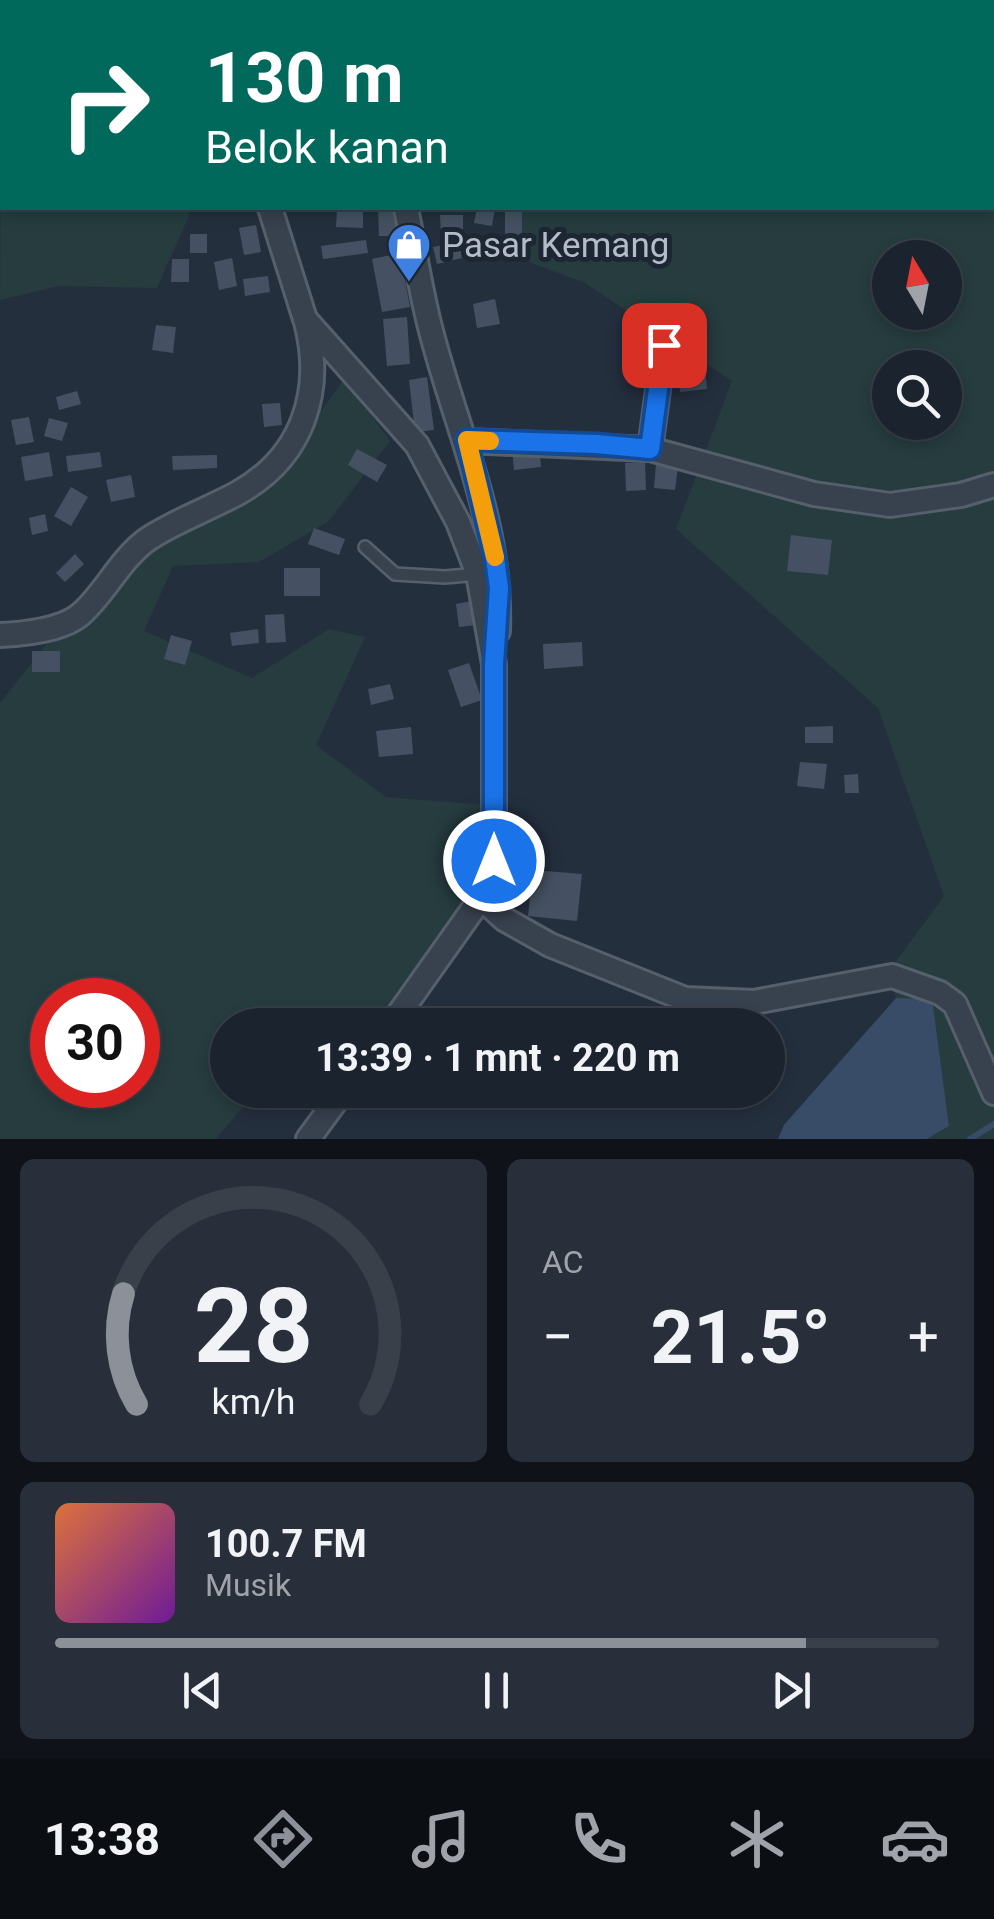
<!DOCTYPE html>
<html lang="id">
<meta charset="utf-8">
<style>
body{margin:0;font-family:Roboto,sans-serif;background:#282f3a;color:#f1f3f6;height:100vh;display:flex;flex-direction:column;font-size:38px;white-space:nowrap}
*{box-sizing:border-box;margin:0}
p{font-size:32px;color:#a0a4aa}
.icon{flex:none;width:55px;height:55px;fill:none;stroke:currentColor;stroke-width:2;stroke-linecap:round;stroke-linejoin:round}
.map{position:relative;height:1139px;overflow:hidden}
.details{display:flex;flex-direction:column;gap:20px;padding:20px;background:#0f1319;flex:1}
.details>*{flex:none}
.banner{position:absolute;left:0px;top:0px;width:995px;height:210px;box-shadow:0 5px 15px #0003,0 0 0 2px #39404a;background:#00695c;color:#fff;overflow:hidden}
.needle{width:65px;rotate:350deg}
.tools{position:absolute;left:872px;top:240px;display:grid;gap:20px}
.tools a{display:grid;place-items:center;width:90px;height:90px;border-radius:50%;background:#1b232e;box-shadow:0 5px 15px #0003,0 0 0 2px #39404a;font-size:50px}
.speed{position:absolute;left:30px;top:978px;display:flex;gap:20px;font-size:50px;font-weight:700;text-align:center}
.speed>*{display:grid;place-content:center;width:130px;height:130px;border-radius:50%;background:#1b232e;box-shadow:0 5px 15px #0003,0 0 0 2px #39404a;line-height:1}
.speed .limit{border:15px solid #d22;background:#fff;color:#111}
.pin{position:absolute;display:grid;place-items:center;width:85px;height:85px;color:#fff;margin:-42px;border-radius:20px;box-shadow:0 5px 15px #0006}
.me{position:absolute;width:110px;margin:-55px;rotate:0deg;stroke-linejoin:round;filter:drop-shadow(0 0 8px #0008)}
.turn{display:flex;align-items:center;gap:35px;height:210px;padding:0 40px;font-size:45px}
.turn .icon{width:130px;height:130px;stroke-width:2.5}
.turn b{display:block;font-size:70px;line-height:85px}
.big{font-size:75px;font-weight:700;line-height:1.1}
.details .widget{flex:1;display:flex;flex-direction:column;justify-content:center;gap:15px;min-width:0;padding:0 35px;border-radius:15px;background:#282f3a}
.details .dial{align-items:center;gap:0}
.dial svg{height:260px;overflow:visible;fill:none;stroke:#39404a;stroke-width:7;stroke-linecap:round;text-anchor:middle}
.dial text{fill:#f1f3f6;stroke:none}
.song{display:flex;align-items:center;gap:30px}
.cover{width:120px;height:120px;border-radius:15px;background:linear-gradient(135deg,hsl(20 70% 55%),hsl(280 70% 35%))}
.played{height:10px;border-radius:5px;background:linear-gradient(90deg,#8c9099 85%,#39404a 85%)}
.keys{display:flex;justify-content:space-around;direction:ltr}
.heat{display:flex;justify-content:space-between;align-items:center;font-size:55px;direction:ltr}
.details .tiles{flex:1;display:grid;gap:20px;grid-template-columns:1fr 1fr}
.widget:last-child{grid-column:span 2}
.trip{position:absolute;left:210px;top:1008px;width:575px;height:100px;border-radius:50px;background:#1b232e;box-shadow:0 5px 15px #0003,0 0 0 2px #39404a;font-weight:700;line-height:100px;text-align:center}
.tab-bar{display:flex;height:160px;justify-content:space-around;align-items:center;background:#0b0e12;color:#a0a4aa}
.tab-bar .icon{width:70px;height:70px}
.tab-bar .on{color:#8c9099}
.tab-bar b{font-size:45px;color:#f1f3f6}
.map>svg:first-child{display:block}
.green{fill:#263c3f;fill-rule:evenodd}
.water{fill:#394c67}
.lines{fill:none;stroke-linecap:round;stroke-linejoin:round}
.stream{stroke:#394c67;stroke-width:6}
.building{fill:#455162}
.service-casing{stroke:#565f6c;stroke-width:16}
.minor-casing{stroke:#565f6c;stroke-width:28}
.service{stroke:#38414e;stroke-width:11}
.minor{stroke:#38414e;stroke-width:22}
.route-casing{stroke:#114b97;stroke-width:25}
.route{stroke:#1a73e8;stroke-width:18}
.slow{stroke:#f59e0b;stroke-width:18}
.labels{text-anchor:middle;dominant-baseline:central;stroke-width:10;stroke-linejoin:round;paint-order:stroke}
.poi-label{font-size:35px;fill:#b4bcc9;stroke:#1d2633;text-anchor:start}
</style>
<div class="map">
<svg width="994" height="1139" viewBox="0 0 994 1139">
<rect width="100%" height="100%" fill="#242f3e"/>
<path class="green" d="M 645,0 L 994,0 L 994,1139 L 927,1139 L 949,1126 L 931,999 L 896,998 L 888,972 L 944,896 L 878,708 L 676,529 L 732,381 L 585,283 L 510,255 L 515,208 L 992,208 L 992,2 L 644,2 ZM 890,258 L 945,258 L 945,312 L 890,312 ZM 890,368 L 945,368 L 945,422 L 890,422 Z
M 2,12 L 2,208 L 188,208 L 189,216 L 157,288 L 58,286 L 0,300 Z
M 345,378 L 390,441 L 329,521 L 259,562 L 173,566 L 144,631 L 252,678 L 329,629 L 365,637 L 316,745 L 386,797 L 499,806 L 496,858 L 391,1025 L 228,1025 L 228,1090 L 257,1090 L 216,1139 L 0,1139 L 0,703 L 137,529 L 228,506 L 297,445 ZM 52,1000 L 138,1000 L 138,1085 L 52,1085 Z"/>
<path class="water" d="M 896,998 L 932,999 L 949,1126 L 927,1139 L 778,1139 L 784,1125 Z"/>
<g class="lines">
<path class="stream" d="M 970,1139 L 994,1124"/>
</g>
<path class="building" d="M 378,208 L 395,208 L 396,236 L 379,236 Z
M 477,208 L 495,208 L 492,226 L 474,223 Z
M 505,208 L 522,208 L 522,237 L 505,237 Z
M 337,209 L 363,210 L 363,228 L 336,227 Z
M 440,215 L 463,215 L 463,233 L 441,233 Z
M 256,225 L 261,252 L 244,255 L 239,228 Z
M 190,234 L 207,234 L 207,253 L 190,253 Z
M 366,240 L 368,253 L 323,259 L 321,246 Z
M 459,242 L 462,258 L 437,264 L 433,247 Z
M 400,253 L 410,307 L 382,312 L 372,259 Z
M 232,258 L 237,286 L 219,290 L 214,262 Z
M 172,259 L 189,259 L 189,282 L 171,282 Z
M 268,276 L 270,292 L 245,296 L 243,279 Z
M 495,299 L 500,324 L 477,328 L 473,304 Z
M 407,317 L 410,364 L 387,366 L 383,319 Z
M 156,325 L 176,327 L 173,353 L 152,350 Z
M 705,368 L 707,389 L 680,392 L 679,370 Z
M 427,377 L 434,430 L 415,432 L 409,380 Z
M 77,391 L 81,404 L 59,410 L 56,397 Z
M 280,403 L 282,425 L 264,427 L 262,404 Z
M 29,417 L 34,442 L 16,445 L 11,420 Z
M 49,418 L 68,423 L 62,441 L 44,436 Z
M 539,445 L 541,467 L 514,470 L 512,447 Z
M 357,449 L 387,465 L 377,482 L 348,465 Z
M 49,452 L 53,476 L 25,481 L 21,457 Z
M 100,452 L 102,467 L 68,472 L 66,456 Z
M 217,455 L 217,468 L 173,470 L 172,456 Z
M 645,462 L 646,490 L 626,491 L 625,463 Z
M 656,464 L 678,466 L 675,490 L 654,488 Z
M 131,475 L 135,497 L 111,502 L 106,480 Z
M 71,487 L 88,497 L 71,526 L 54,516 Z
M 45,514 L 48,531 L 32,535 L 29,518 Z
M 314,528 L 345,539 L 339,555 L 308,544 Z
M 791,535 L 832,540 L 828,575 L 787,571 Z
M 75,554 L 84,564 L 65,582 L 56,573 Z
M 284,568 L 320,568 L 320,596 L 284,596 Z
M 473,601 L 477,625 L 459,627 L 456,604 Z
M 284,614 L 286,642 L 266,643 L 265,615 Z
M 258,629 L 259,643 L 232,646 L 230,633 Z
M 171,635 L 192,641 L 185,665 L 164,659 Z
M 582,642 L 583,666 L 544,669 L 543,644 Z
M 32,651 L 60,651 L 60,672 L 32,672 Z
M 469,663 L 482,700 L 461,707 L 448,670 Z
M 390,684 L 394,699 L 371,705 L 368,689 Z
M 833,726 L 833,743 L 805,743 L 805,727 Z
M 411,727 L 413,754 L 379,757 L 376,731 Z
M 800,762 L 827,764 L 824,789 L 797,786 Z
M 858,774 L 859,793 L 845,793 L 844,775 Z
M 533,870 L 582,874 L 577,921 L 528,916 Z"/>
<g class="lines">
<defs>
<path id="service" d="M 365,547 L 395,574 L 445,577 L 478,574"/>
<path id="minor" d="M 215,0 L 216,2
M 415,2 L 415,0
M 270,208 L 305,319 L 417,445 L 458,522 L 478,574 L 494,664 L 494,861 L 481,898 L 391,1025
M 406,208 C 414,247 420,288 430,327 C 456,431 502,521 498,631
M 467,441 L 650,449 L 814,494 L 890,505 L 961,495 L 994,485
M 650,449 L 664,345
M 0,635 C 23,634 63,630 81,614 C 106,592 120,559 148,539 C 175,521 209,509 238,493 C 303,457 324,391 306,322
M 481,898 L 504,919 L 550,945 L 685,999 L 754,1002 L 892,976 L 940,993 L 955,1004 L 994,1093
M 308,1139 L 344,1090"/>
</defs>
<use href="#service" class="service-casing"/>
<use href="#minor" class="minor-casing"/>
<use href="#service" class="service"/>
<use href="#minor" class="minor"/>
</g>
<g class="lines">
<defs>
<path id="route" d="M 494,861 L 494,664 L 499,588 L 495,558 L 467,440 L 597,444 L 650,449 L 664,345"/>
</defs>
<use href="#route" class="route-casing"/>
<use href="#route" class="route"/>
<path class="slow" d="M 490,441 L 467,440 L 495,557"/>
</g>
<defs>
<symbol id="shop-pin" viewBox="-11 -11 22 30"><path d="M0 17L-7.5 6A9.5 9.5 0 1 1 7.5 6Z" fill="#3f7fe0" stroke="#1d2633"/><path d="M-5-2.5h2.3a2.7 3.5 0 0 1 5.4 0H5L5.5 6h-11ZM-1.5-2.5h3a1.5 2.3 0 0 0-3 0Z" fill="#fff"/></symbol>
</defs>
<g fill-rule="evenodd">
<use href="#shop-pin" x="384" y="220" width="50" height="68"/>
</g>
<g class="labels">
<g class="poi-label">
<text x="442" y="245">Pasar Kemang</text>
</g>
</g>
</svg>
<div class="tools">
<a><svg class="needle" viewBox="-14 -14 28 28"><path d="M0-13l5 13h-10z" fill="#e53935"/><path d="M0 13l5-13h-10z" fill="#a0a4aa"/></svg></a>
<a><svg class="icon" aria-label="search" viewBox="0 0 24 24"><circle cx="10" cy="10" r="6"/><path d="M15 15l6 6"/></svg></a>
</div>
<div class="speed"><div class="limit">30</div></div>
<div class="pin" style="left:664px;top:345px;background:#d93025"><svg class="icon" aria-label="arrive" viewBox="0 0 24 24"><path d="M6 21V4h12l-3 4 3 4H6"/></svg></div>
<svg class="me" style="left:494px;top:861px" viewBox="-20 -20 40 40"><circle r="17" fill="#1a73e8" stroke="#fff" stroke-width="3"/><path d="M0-11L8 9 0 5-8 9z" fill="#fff"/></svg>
<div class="trip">13:39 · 1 mnt · 220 m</div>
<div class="banner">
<div class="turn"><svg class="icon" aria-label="right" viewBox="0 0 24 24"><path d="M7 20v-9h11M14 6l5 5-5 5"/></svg><div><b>130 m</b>Belok kanan</div></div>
</div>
</div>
<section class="details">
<div class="tiles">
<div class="widget dial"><svg viewBox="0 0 100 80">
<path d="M14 69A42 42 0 1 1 86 69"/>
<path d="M14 69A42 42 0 0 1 10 35" stroke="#8c9099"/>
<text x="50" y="56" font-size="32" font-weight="700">28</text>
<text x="50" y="72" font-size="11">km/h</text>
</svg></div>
<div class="widget"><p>AC</p>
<div class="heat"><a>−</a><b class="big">21.5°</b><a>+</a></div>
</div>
<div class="widget">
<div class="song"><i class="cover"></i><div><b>100.7 FM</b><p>Musik</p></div></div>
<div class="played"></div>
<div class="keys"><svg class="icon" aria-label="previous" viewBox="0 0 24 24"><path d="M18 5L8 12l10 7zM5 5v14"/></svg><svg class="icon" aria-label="pause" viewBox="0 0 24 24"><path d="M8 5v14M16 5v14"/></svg><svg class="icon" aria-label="next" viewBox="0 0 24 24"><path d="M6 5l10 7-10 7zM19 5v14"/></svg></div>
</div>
</div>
</section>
<nav class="tab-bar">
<b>13:38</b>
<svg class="icon on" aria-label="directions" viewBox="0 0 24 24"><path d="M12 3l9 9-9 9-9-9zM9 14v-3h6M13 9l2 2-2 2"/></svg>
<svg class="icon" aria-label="music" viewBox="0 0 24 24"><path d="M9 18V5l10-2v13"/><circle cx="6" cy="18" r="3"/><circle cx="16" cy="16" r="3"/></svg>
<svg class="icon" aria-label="phone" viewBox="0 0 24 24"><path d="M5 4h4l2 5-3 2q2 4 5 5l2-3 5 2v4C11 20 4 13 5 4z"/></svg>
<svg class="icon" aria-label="climate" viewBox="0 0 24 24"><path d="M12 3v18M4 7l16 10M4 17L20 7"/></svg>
<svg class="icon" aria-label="car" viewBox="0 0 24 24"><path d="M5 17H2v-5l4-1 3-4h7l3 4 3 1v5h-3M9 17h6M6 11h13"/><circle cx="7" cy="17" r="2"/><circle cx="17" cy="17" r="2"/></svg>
</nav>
